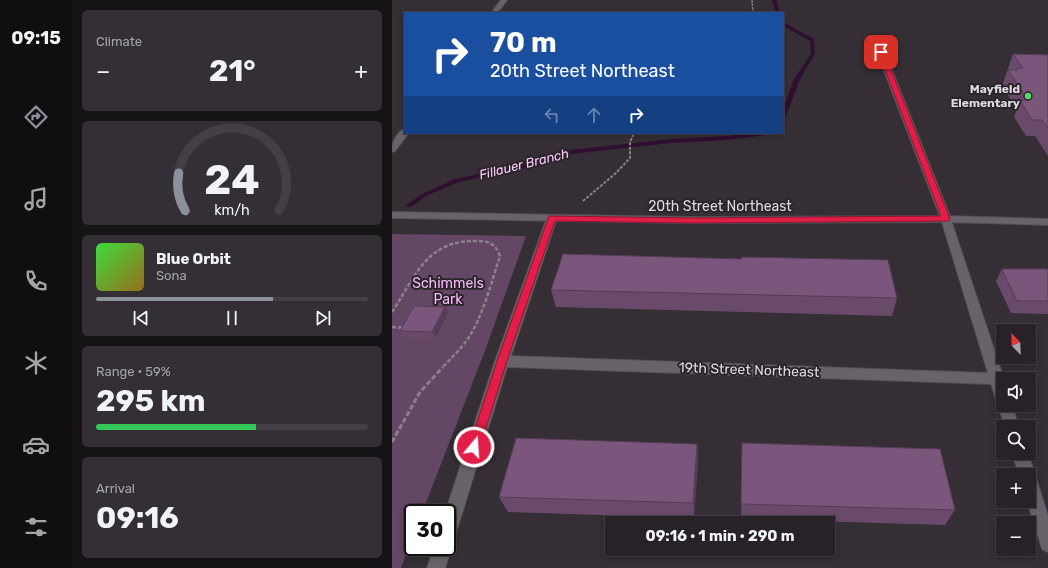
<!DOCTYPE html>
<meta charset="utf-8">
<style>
body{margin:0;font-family:Rubik,sans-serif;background:#342f34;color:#f1f3f6;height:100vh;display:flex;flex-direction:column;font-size:15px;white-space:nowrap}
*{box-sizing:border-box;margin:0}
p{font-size:13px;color:#a5a4a8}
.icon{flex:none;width:22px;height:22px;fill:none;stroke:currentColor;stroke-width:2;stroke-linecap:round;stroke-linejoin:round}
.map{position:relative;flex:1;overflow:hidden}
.side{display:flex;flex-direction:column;gap:10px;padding:10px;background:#161316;width:320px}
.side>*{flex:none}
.banner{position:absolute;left:12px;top:12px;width:380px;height:122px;border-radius:0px;box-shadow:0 2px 6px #0003,0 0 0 1px #443f45;background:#1a4fa0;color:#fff;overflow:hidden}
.needle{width:26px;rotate:337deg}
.tools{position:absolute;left:604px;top:324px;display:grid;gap:8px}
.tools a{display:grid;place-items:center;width:40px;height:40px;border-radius:0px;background:#282228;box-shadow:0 2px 6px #0003,0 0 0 1px #443f45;font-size:20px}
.speed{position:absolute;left:12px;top:504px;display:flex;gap:8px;font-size:20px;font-weight:700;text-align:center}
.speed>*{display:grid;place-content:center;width:52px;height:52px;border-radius:50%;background:#282228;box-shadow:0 2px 6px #0003,0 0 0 1px #443f45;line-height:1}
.speed .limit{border:2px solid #111;border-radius:6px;background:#fff;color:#111}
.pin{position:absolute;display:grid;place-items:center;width:34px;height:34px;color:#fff;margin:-17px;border-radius:8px;box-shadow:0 2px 6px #0006}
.me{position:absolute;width:44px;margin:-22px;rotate:18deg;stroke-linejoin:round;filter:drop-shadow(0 0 3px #0008)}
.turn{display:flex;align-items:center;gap:14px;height:84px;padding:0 20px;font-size:18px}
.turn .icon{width:52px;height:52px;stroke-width:2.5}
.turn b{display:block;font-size:28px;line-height:34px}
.lanes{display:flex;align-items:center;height:38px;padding:0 20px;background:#0003;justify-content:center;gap:20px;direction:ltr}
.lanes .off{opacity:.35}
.big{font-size:30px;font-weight:700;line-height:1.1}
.side .card{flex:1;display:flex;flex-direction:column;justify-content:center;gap:6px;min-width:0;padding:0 14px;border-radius:6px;background:#342f34}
.side .dial{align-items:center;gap:0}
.dial svg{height:104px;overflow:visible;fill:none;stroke:#443f45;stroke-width:7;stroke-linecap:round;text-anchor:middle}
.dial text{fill:#f1f3f6;stroke:none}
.song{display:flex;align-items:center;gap:12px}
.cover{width:48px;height:48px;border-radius:6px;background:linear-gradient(135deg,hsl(120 70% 55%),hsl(40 70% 35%))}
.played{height:4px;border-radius:2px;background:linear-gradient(90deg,#8c9099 65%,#443f45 65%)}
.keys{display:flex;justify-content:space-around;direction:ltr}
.heat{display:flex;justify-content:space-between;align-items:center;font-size:22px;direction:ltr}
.charge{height:6px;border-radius:3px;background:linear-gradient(90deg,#34c759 59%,#443f45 0)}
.trip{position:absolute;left:213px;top:516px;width:230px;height:40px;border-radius:0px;background:#282228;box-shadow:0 2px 6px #0003,0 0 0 1px #443f45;font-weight:700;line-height:40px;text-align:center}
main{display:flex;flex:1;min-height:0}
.menu{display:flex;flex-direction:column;width:72px;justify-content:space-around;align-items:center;background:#100e10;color:#a5a4a8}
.menu .icon{width:28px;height:28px}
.menu .selected{color:#8c9099}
.menu b{font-size:18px;color:#f1f3f6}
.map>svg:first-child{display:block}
.green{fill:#634764}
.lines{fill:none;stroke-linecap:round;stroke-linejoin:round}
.stream{fill:#2f0f31;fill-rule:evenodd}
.lane-casing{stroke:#534d53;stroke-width:2}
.street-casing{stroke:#534d53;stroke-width:2}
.secondary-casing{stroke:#534d53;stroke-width:2}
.path-far3{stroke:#898389;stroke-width:1.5;stroke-dasharray:2.5 1;stroke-linecap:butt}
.path-far2{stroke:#898389;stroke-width:2;stroke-dasharray:3 1.5;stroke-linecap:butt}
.path-far1{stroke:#898389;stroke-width:2.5;stroke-dasharray:4 2;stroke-linecap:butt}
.path{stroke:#898389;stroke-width:3;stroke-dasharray:5 2.5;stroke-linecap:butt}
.lane{fill:#6a626a;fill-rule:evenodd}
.street{fill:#6a626a;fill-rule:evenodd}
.secondary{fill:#6a626a;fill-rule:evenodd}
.wall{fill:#6a4a6b}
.shaded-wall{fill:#563c57}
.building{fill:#7b567c;stroke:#563c57}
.route{fill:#e11d48;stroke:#92132f}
.poi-dot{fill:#60d56a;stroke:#2b242b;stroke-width:1.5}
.labels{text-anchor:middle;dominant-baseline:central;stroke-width:4;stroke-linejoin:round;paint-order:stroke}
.far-poi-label{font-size:12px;font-weight:bold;fill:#dedade;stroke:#2b242b;text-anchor:end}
.far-water-label{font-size:13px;font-style:italic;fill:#fbcbfc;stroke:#2b242b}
.street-label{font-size:14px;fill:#dedade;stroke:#2b242b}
.park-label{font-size:14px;fill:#f5baf7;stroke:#2b242b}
</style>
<main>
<nav class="menu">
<b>09:15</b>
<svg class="icon selected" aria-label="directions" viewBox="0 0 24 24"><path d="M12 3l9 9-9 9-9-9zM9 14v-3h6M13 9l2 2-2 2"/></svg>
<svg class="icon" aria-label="music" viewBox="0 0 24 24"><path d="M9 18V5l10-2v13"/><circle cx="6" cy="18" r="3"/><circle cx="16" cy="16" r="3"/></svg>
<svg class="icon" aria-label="phone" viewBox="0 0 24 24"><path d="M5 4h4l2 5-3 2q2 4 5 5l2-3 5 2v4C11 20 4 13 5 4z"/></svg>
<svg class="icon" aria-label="climate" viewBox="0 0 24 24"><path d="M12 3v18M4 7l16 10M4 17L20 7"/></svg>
<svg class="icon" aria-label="car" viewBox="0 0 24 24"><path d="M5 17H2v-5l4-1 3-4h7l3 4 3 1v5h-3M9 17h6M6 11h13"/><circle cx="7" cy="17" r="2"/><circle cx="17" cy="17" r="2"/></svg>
<svg class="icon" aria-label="filters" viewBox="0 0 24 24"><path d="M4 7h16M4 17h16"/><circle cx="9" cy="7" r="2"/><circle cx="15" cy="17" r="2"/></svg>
</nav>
<section class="side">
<div class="card"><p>Climate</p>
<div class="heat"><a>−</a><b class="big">21°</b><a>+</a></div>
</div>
<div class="card dial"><svg viewBox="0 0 100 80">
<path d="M14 69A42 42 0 1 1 86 69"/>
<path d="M14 69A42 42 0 0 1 9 40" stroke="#8c9099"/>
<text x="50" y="56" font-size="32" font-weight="700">24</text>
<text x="50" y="72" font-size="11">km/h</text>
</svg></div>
<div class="card">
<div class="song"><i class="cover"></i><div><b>Blue Orbit</b><p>Sona</p></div></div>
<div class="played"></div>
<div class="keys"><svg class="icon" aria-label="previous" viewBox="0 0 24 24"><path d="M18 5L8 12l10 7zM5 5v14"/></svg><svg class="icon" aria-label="pause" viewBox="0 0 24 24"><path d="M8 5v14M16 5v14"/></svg><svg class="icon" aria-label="next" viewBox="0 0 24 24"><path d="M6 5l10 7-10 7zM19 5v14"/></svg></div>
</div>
<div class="card"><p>Range · 59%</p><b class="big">295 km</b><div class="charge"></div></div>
<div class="card"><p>Arrival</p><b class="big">09:16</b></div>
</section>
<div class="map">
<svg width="656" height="568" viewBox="0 0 656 568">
<rect width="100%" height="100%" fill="#352e35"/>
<path class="green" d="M 0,234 L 134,236 L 94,348 L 30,513 L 21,513 L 21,536 L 9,568 L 0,568 Z"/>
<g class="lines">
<path class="stream" d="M 380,0 L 384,0 L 388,13 L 384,13 Z
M 391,22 L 422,39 L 423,54 L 408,79 L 394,116 L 391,118 L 391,109 L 402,79 L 419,54 L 418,41 L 393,27 L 391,25 Z
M 359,133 L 376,133 L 373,135 L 335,140 L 279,143 L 170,155 L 137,167 L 67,182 L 34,196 L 19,207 L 15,207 L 14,205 L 30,194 L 63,179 L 133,164 L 169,151 L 279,139 L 335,136 Z"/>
<defs>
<path id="lane" d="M 482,40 L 485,40 L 489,42 L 559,219 L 558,221 L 554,222 L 549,219 L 481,42 Z"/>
<path id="street" d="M 109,0 L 115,0 L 105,13 L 99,13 Z
M 13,129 L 13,133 L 17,133 L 3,151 L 0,152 C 0,143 4,132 13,129 Z
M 160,215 L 165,218 L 119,356 L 596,373 L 549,219 L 554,216 L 558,217 L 612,379 L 611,405 L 620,405 L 627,427 L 613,427 L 599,384 L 115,367 L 64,533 L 61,539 L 57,541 L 60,547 L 53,568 L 35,568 L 42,547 L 55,547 L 55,513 L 53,513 L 103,361 L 155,218 Z
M 620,453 L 636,453 L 656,516 L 656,552 L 650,549 L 635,501 L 637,501 L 637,475 L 627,475 Z"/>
<path id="secondary" d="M 0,212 L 298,217 L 554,216 L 656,219 L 656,225 L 554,222 L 298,223 L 0,218 Z"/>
</defs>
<use href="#lane" class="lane-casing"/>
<use href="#street" class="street-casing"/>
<use href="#secondary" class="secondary-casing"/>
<path class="path-far3" d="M 360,0 L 361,13"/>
<path class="path-far2" d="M 191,201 L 224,173 L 238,158 L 238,142 L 242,133"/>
<path class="path-far1" d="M 0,312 C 24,276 34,239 87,241 C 98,241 105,246 108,256 C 99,283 91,317 75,340 C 68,350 58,359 50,368
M 0,327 L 13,328"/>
<path class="path" d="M 0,442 L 28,392 L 51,367"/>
<use href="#lane" class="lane"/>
<use href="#street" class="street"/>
<use href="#secondary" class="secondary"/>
</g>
<path class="wall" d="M 621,54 L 656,55 L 656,156 L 643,136 L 634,136 L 622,117 L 625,109 L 610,86 Z
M 610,269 L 656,269 L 656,314 L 619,313 L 604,281 Z
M 159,290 L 505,298 L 500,316 L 164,307 Z
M 53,307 L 56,313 L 44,338 L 12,338 L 8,331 Z
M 350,443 L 563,510 L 553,525 L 349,519 Z
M 305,444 L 306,460 L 302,518 L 116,512 L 107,497 Z"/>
<path class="shaded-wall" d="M 53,307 L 56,313 L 44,338 L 40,332 Z
M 305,444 L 306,460 L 302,518 L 301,503 Z"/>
<path class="building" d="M 621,54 L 656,55 L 656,128 L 650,120 L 640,120 L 628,100 L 636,100 L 616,70 L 626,70 L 624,68 L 631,68 Z
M 171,254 L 350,259 L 350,257 L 496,260 L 505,298 L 159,290 Z
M 610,269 L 656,269 L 656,301 L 625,301 Z
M 22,306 L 53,307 L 40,332 L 8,331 Z
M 124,438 L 305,444 L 301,503 L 107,497 Z
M 350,443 L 548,449 L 563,510 L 349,504 Z"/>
<path class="route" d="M 489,50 L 492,52 L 558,219 L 557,221 L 298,223 L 163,221 L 115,361 L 88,447 L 86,451 L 82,452 L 78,451 L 77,447 L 105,361 L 157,216 L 298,218 L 549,216 L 486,52 Z"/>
<circle class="poi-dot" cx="636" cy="96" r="4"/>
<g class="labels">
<g class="far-poi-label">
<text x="628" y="89">Mayfield<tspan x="628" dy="14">Elementary</tspan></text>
</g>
<g class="far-water-label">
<text transform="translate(132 164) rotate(-14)">Fillauer Branch</text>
</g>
<g class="street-label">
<text x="328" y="206">20th Street Northeast</text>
<text transform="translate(357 370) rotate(2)">19th Street Northeast</text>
</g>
<g class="park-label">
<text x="56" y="283">Schimmels<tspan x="56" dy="16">Park</tspan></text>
</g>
</g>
</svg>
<div class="tools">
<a><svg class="needle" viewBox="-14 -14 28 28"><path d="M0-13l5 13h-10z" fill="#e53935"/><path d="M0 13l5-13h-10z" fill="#a5a4a8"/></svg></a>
<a><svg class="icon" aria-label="sound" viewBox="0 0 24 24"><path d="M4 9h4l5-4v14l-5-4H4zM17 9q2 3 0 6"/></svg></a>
<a><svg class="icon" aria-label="search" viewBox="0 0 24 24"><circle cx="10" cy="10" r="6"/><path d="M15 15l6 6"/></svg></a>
<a>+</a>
<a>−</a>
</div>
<div class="speed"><div class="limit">30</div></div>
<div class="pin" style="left:489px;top:52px;background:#d93025"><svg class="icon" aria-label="arrive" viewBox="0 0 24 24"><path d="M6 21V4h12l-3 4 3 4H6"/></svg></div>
<svg class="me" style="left:82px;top:447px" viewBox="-20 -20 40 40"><circle r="17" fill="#e11d48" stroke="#fff" stroke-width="3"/><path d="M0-11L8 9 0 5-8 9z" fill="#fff"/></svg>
<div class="trip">09:16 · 1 min · 290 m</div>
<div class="banner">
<div class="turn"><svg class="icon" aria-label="right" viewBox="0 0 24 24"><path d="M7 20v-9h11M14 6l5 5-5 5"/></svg><div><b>70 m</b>20th Street Northeast</div></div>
<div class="lanes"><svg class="icon off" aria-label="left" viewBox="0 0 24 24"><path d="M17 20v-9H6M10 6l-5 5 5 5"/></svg><svg class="icon off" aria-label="ahead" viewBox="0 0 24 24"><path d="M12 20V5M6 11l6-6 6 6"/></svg><svg class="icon" aria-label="right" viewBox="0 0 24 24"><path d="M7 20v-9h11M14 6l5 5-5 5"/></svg></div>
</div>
</div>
</main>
